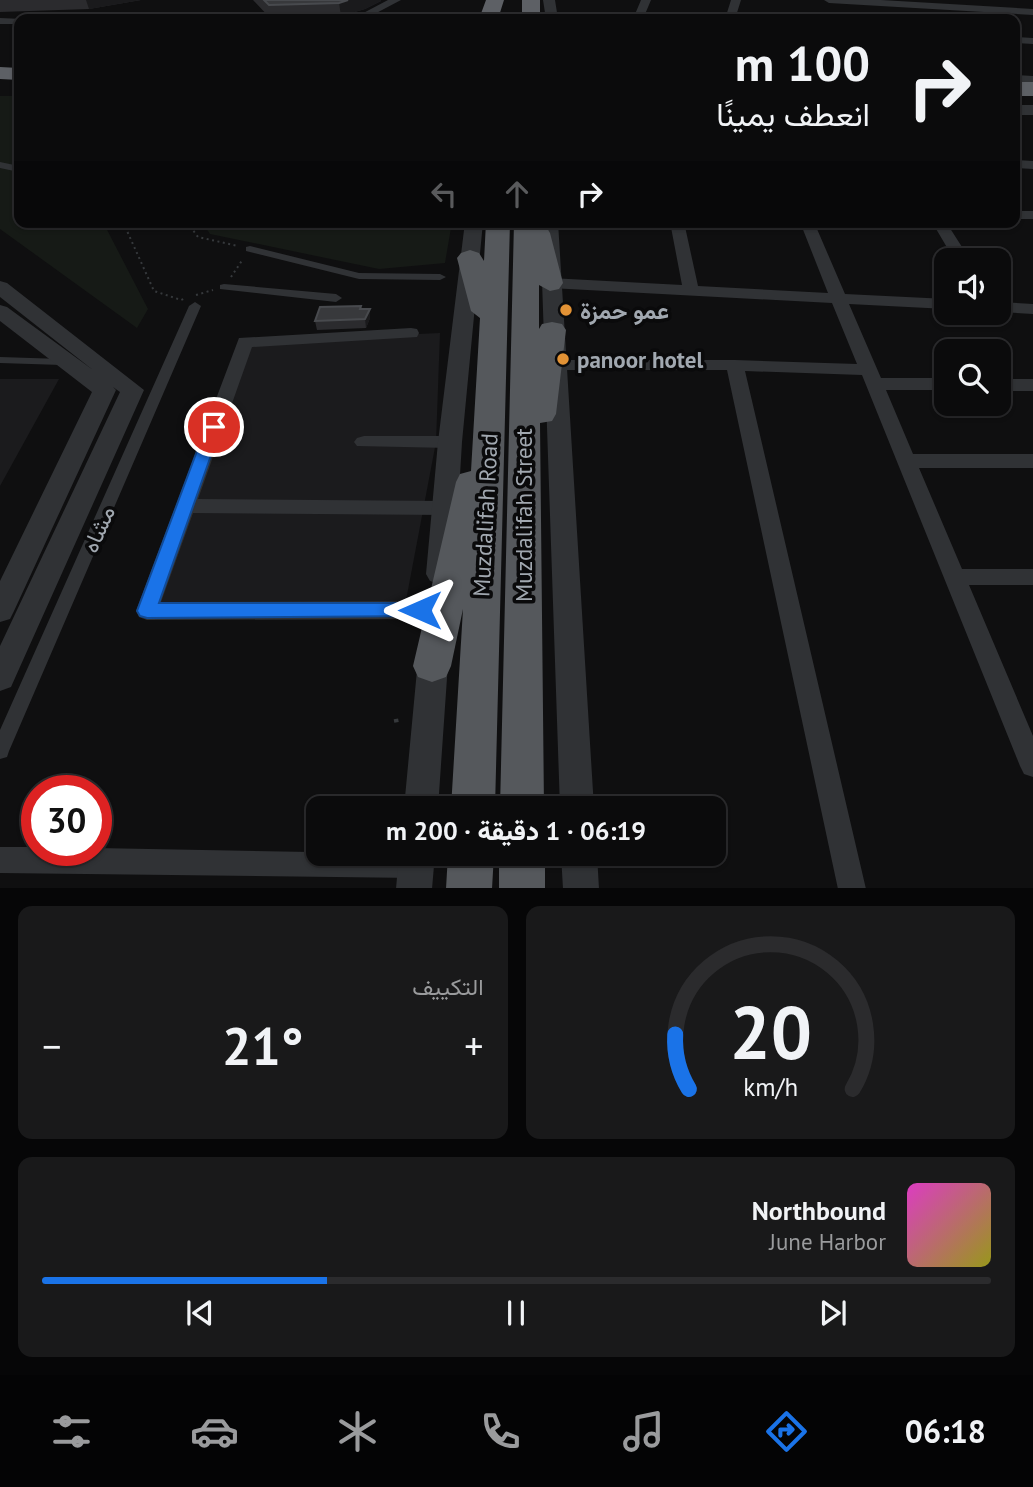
<!DOCTYPE html>
<html lang="ar">
<meta charset="utf-8">
<style>
body{margin:0;font-family:"PT Sans",Vazirmatn,sans-serif;background:#19191a;color:#f1f3f6;direction:rtl;height:100vh;display:flex;flex-direction:column;font-size:26px;white-space:nowrap}
*{box-sizing:border-box;margin:0}
p{font-size:23px;color:#9a9b9d}
.icon{flex:none;width:38px;height:38px;fill:none;stroke:currentColor;stroke-width:2;stroke-linecap:round;stroke-linejoin:round}
.map{position:relative;height:888px;overflow:hidden;direction:ltr}
.sheet{display:flex;flex-direction:column;gap:18px;padding:18px;background:#060607;flex:1}
.sheet>*{flex:none}
.banner{position:absolute;left:14px;top:14px;width:1006px;height:214px;border-radius:14px;box-shadow:0 2px 5px #0004,0 0 0 2px #2b2b2d;direction:rtl;background:#0b0b0c;color:#f1f3f6;overflow:hidden}
.tools{position:absolute;left:934px;top:248px;display:grid;gap:14px}
.tools a{display:grid;place-items:center;width:77px;height:77px;border-radius:14px;background:#0b0b0c;box-shadow:0 2px 5px #0004,0 0 0 2px #2b2b2d;font-size:35px}
.speed{position:absolute;left:21px;top:775px;display:flex;gap:14px;font-size:35px;font-weight:700;text-align:center}
.speed>*{display:grid;place-content:center;width:91px;height:91px;border-radius:50%;background:#0b0b0c;box-shadow:0 2px 5px #0004,0 0 0 2px #2b2b2d;line-height:1}
.speed .limit{border:10px solid #d22;background:#fff;color:#111}
.pin{position:absolute;display:grid;place-items:center;width:60px;height:60px;color:#fff;margin:-30px;border:4px solid #fff;border-radius:50%;box-shadow:0 2px 7px #0007}
.me{position:absolute;width:77px;margin:-38px;rotate:270deg;stroke-linejoin:round;filter:drop-shadow(0 0 5px #0008)}
.turn{display:flex;align-items:center;gap:24px;height:147px;padding:0 35px;font-size:32px}
.turn .icon{width:91px;height:91px;stroke-width:2.5}
.turn b{display:block;font-size:49px;line-height:60px}
.lanes{display:flex;align-items:center;height:66px;padding:0 35px;background:#0003;justify-content:center;gap:35px;direction:ltr}
.lanes .off{opacity:.35}
.big{font-size:52px;font-weight:800;line-height:1.1}
.sheet .tile{flex:1;display:flex;flex-direction:column;justify-content:center;gap:10px;min-width:0;padding:0 24px;border-radius:14px;background:#19191a}
.sheet .dial{align-items:center;gap:0}
.dial svg{height:182px;overflow:visible;fill:none;stroke:#2b2b2d;stroke-width:7;stroke-linecap:round;text-anchor:middle}
.dial text{fill:#f1f3f6;stroke:none}
.song{display:flex;align-items:center;gap:21px}
.cover{width:84px;height:84px;border-radius:10px;background:linear-gradient(135deg,hsl(310 70% 55%),hsl(60 70% 35%))}
.played{height:7px;border-radius:4px;background:linear-gradient(90deg,#1a73e8 30%,#2b2b2d 30%)}
.keys{display:flex;justify-content:space-around;direction:ltr}
.heat{display:flex;justify-content:space-between;align-items:center;font-size:38px;direction:ltr}
.sheet .tiles{flex:1;display:grid;gap:18px;grid-template-columns:1fr 1fr}
.tile:last-child{grid-column:span 2}
.trip{position:absolute;left:306px;top:796px;width:420px;height:70px;border-radius:14px;background:#0b0b0c;box-shadow:0 2px 5px #0004,0 0 0 2px #2b2b2d;font-weight:800;line-height:70px;text-align:center;direction:rtl}
.dock{display:flex;height:112px;justify-content:space-around;align-items:center;background:#040405;color:#9a9b9d}
.dock .icon{width:49px;height:49px}
.dock .current{color:#1a73e8}
.dock b{font-size:32px;color:#f1f3f6}
.map>svg:first-child{display:block}
.built{fill:#1b1b1d}
.green{fill:#161a16}
.lines{fill:none;stroke-linecap:round;stroke-linejoin:round}
.path-far1{stroke:#36393c;stroke-width:2;stroke-dasharray:2 3.5;stroke-linecap:butt}
.path{stroke:#36393c;stroke-width:3.5;stroke-dasharray:4.5 7;stroke-linecap:butt}
.service{fill:#303235;fill-rule:evenodd}
.pedestrian{fill:#303235;fill-rule:evenodd}
.minor{fill:#303235;fill-rule:evenodd}
.tertiary{fill:#303235;fill-rule:evenodd}
.trunk{fill:#55585c;fill-rule:evenodd}
.motorway{fill:#5d6065;fill-rule:evenodd}
.wall{fill:#2b2b2e}
.shaded-wall{fill:#1a1a1c}
.building{fill:#38393c;stroke:#484a4e;stroke-width:2}
.route{fill:#1a73e8;stroke:#114b97;stroke-width:2}
.poi-dot{fill:#e29235;stroke:#0a0a0b;stroke-width:2.5}
.labels{text-anchor:middle;dominant-baseline:central;stroke-width:7;stroke-linejoin:round;paint-order:stroke}
.poi-label{font-size:23px;font-weight:bold;fill:#a1a8b0;stroke:#0a0a0b;text-anchor:start}
.street-label{font-size:23px;fill:#a1a8b0;stroke:#0a0a0b}
</style>
<div class="map">
<svg width="1033" height="889" viewBox="0 0 1033 889">
<rect width="100%" height="100%" fill="#0f0f10"/>
<path class="built" d="M 440,333 L 436,442 L 404,611 L 147,611 L 245,342 Z
M 0,379 L 59,379 L 0,486 Z"/>
<path class="green" d="M 0,96 L 19,96 L 19,222 L 103,222 L 148,309 L 137,328 L 0,229 Z
M 202,222 L 452,222 L 445,263 L 379,269 L 210,234 Z"/>
<g class="lines">
<path class="path-far1" d="M 123,222 L 154,291 L 181,300 L 186,298
M 187,222 L 198,237 L 238,246
M 231,277 L 243,259
M 196,295 L 213,290"/>
<path class="path" d="M 394,721 L 405,719"/>
<path class="service" d="M 0,357 L 62,359 L 66,362 L 62,365 L 0,363 Z"/>
<path class="pedestrian" d="M 0,162 L 19,166 L 19,172 L 0,168 Z
M 250,246 L 359,273 L 440,274 L 446,277 L 440,280 L 359,279 L 246,251 L 246,247 Z
M 224,284 L 336,294 L 342,298 L 336,302 L 220,289 L 220,285 Z
M 195,302 L 201,306 L 9,751 L 7,757 L 0,759 L 0,730 L 189,306 Z"/>
<path class="minor" d="M 388,0 L 401,0 L 365,19 L 352,19 Z
M 641,0 L 651,0 L 643,19 L 633,19 Z
M 731,0 L 741,0 L 735,19 L 725,19 Z
M 824,0 L 881,0 L 1033,9 L 1033,15 L 829,3 Z
M 0,18 L 23,19 L 19,19 L 19,24 L 0,24 Z
M 1015,37 L 1033,38 L 1033,44 L 1015,43 Z
M 1015,160 L 1033,161 L 1033,169 L 1015,168 Z
M 1015,211 L 1033,211 L 1033,219 L 1015,219 Z
M 670,222 L 684,222 L 698,286 L 828,293 L 800,222 L 814,222 L 845,294 L 947,299 L 947,309 L 849,304 L 881,378 L 947,378 L 947,390 L 886,390 L 913,454 L 1033,454 L 1033,468 L 919,468 L 962,569 L 1033,569 L 1033,585 L 969,585 L 1033,736 L 1033,777 L 1024,774 L 1020,766 L 862,375 L 745,371 L 866,889 L 838,889 L 727,370 L 554,370 L 545,365 L 554,360 L 735,360 L 857,364 L 832,303 L 550,288 L 542,283 L 550,278 L 682,285 Z
M 932,222 L 946,222 L 971,261 L 955,261 Z
M 999,302 L 1033,304 L 1033,314 L 999,312 Z
M 411,328 L 417,329 L 419,333 L 417,337 L 252,347 L 198,499 L 445,501 L 452,503 L 455,508 L 452,513 L 445,515 L 193,513 L 161,602 L 437,601 L 445,604 L 448,610 L 445,616 L 437,619 L 147,620 L 139,617 L 136,611 L 239,338 Z
M 999,379 L 1033,379 L 1033,391 L 999,391 Z
M 364,436 L 450,436 L 457,438 L 460,442 L 457,446 L 450,448 L 357,446 L 354,442 L 357,438 Z
M 0,847 L 37,847 L 37,850 L 96,850 L 96,848 L 422,854 L 426,856 L 430,865 L 426,874 L 416,878 L 0,873 Z"/>
<path class="tertiary" d="M 543,0 L 555,0 L 558,19 L 546,19 Z
M 1015,75 L 1033,76 L 1033,84 L 1015,83 Z
M 1015,105 L 1033,105 L 1033,115 L 1015,115 Z
M 465,222 L 483,222 L 462,442 L 454,574 L 450,581 L 440,584 L 430,581 L 426,574 L 438,442 Z
M 540,222 L 558,222 L 594,808 L 560,808 Z
M 0,281 L 7,283 L 144,390 L 15,678 L 11,687 L 0,691 L 0,646 L 120,392 L 113,387 L 116,390 L 14,611 L 10,619 L 0,622 L 0,581 L 92,392 L 0,321 L 0,305 L 7,307 L 93,370 L 0,297 Z
M 434,637 L 445,641 L 449,649 L 438,808 L 404,808 L 419,649 L 423,641 Z
M 399,854 L 435,854 L 432,889 L 396,889 Z
M 561,854 L 597,854 L 599,889 L 563,889 Z"/>
<path class="trunk" d="M 486,222 L 510,222 L 495,808 L 451,808 L 463,609 L 451,666 L 446,677 L 432,682 L 418,677 L 413,666 L 456,482 L 460,474 L 471,471 L 480,318 L 471,311 L 457,258 L 461,253 L 470,250 L 479,253 L 484,261 Z
M 514,222 L 538,222 L 538,226 L 547,228 L 550,233 L 563,283 L 559,289 L 550,291 L 539,285 L 539,329 L 542,324 L 552,322 L 562,324 L 566,330 L 556,414 L 552,421 L 540,423 L 544,808 L 500,808 Z
M 448,854 L 494,854 L 492,889 L 446,889 Z
M 499,854 L 545,854 L 545,889 L 499,889 Z"/>
<path class="motorway" d="M 486,0 L 504,0 L 498,19 L 479,19 Z
M 522,0 L 540,0 L 540,19 L 522,19 Z
M 0,67 L 19,68 L 19,80 L 0,79 Z
M 1015,82 L 1033,82 L 1033,96 L 1015,96 Z"/>
</g>
<path class="wall" d="M 0,0 L 141,0 L 89,9 L 0,12 Z
M 253,0 L 381,0 L 381,1 L 365,9 L 341,16 L 271,19 Z
M 361,306 L 362,309 L 370,309 L 370,318 L 366,328 L 317,330 L 315,321 Z"/>
<path class="shaded-wall" d="M 86,0 L 141,0 L 89,9 Z
M 348,0 L 381,0 L 381,1 L 365,9 L 341,16 L 339,3 Z
M 370,309 L 370,318 L 366,328 L 365,319 Z"/>
<path class="building" d="M 264,0 L 348,0 L 339,3 L 269,5 Z
M 361,306 L 360,309 L 370,309 L 365,319 L 315,321 L 320,307 Z"/>
<path class="route" d="M 214,422 L 221,427 L 159,603 L 420,603 L 427,605 L 430,610 L 427,616 L 147,618 L 140,616 L 137,611 L 206,427 Z"/>
<g class="poi-dot">
<circle cx="566" cy="310" r="7"/>
<circle cx="563" cy="359" r="7"/>
</g>
<g class="labels">
<g class="poi-label">
<text x="580" y="310">عمو حمزة</text>
<text x="577" y="359">panoor hotel</text>
</g>
<g class="street-label">
<text transform="translate(485 515) rotate(-87)">Muzdalifah Road</text>
<text transform="translate(523 515) rotate(-90)">Muzdalifah Street</text>
<text transform="translate(98 529) rotate(-66)">مشاه</text>
</g>
</g>
</svg>
<div class="tools">
<a><svg class="icon" aria-label="sound" viewBox="0 0 24 24"><path d="M4 9h4l5-4v14l-5-4H4zM17 9q2 3 0 6"/></svg></a>
<a><svg class="icon" aria-label="search" viewBox="0 0 24 24"><circle cx="10" cy="10" r="6"/><path d="M15 15l6 6"/></svg></a>
</div>
<div class="speed"><div class="limit">30</div></div>
<div class="pin" style="left:214px;top:427px;background:#d93025"><svg class="icon" aria-label="arrive" viewBox="0 0 24 24"><path d="M6 21V4h12l-3 4 3 4H6"/></svg></div>
<svg class="me" style="left:420px;top:610px" viewBox="-20 -20 40 40"><path d="M0-17L14 15 0 8-14 15z" fill="#1a73e8" stroke="#fff" stroke-width="4"/></svg>
<div class="trip">06:19 · 1 دقيقة · 200 m</div>
<div class="banner">
<div class="turn"><svg class="icon" aria-label="right" viewBox="0 0 24 24"><path d="M7 20v-9h11M14 6l5 5-5 5"/></svg><div><b>100 m</b>انعطف يمينًا</div></div>
<div class="lanes"><svg class="icon off" aria-label="left" viewBox="0 0 24 24"><path d="M17 20v-9H6M10 6l-5 5 5 5"/></svg><svg class="icon off" aria-label="ahead" viewBox="0 0 24 24"><path d="M12 20V5M6 11l6-6 6 6"/></svg><svg class="icon" aria-label="right" viewBox="0 0 24 24"><path d="M7 20v-9h11M14 6l5 5-5 5"/></svg></div>
</div>
</div>
<section class="sheet">
<div class="tiles">
<div class="tile dial"><svg viewBox="0 0 100 80">
<path d="M14 69A42 42 0 1 1 86 69"/>
<path d="M14 69A42 42 0 0 1 8 45" stroke="#1a73e8"/>
<text x="50" y="56" font-size="32" font-weight="700">20</text>
<text x="50" y="72" font-size="11">km/h</text>
</svg></div>
<div class="tile"><p>التكييف</p>
<div class="heat"><a>−</a><b class="big">21°</b><a>+</a></div>
</div>
<div class="tile">
<div class="song"><i class="cover"></i><div><b>Northbound</b><p>June Harbor</p></div></div>
<div class="played"></div>
<div class="keys"><svg class="icon" aria-label="previous" viewBox="0 0 24 24"><path d="M18 5L8 12l10 7zM5 5v14"/></svg><svg class="icon" aria-label="pause" viewBox="0 0 24 24"><path d="M8 5v14M16 5v14"/></svg><svg class="icon" aria-label="next" viewBox="0 0 24 24"><path d="M6 5l10 7-10 7zM19 5v14"/></svg></div>
</div>
</div>
</section>
<nav class="dock">
<b>06:18</b>
<svg class="icon current" aria-label="directions" viewBox="0 0 24 24"><path d="M12 3l9 9-9 9-9-9zM9 14v-3h6M13 9l2 2-2 2"/></svg>
<svg class="icon" aria-label="music" viewBox="0 0 24 24"><path d="M9 18V5l10-2v13"/><circle cx="6" cy="18" r="3"/><circle cx="16" cy="16" r="3"/></svg>
<svg class="icon" aria-label="phone" viewBox="0 0 24 24"><path d="M5 4h4l2 5-3 2q2 4 5 5l2-3 5 2v4C11 20 4 13 5 4z"/></svg>
<svg class="icon" aria-label="climate" viewBox="0 0 24 24"><path d="M12 3v18M4 7l16 10M4 17L20 7"/></svg>
<svg class="icon" aria-label="car" viewBox="0 0 24 24"><path d="M5 17H2v-5l4-1 3-4h7l3 4 3 1v5h-3M9 17h6M6 11h13"/><circle cx="7" cy="17" r="2"/><circle cx="17" cy="17" r="2"/></svg>
<svg class="icon" aria-label="filters" viewBox="0 0 24 24"><path d="M4 7h16M4 17h16"/><circle cx="9" cy="7" r="2"/><circle cx="15" cy="17" r="2"/></svg>
</nav>
